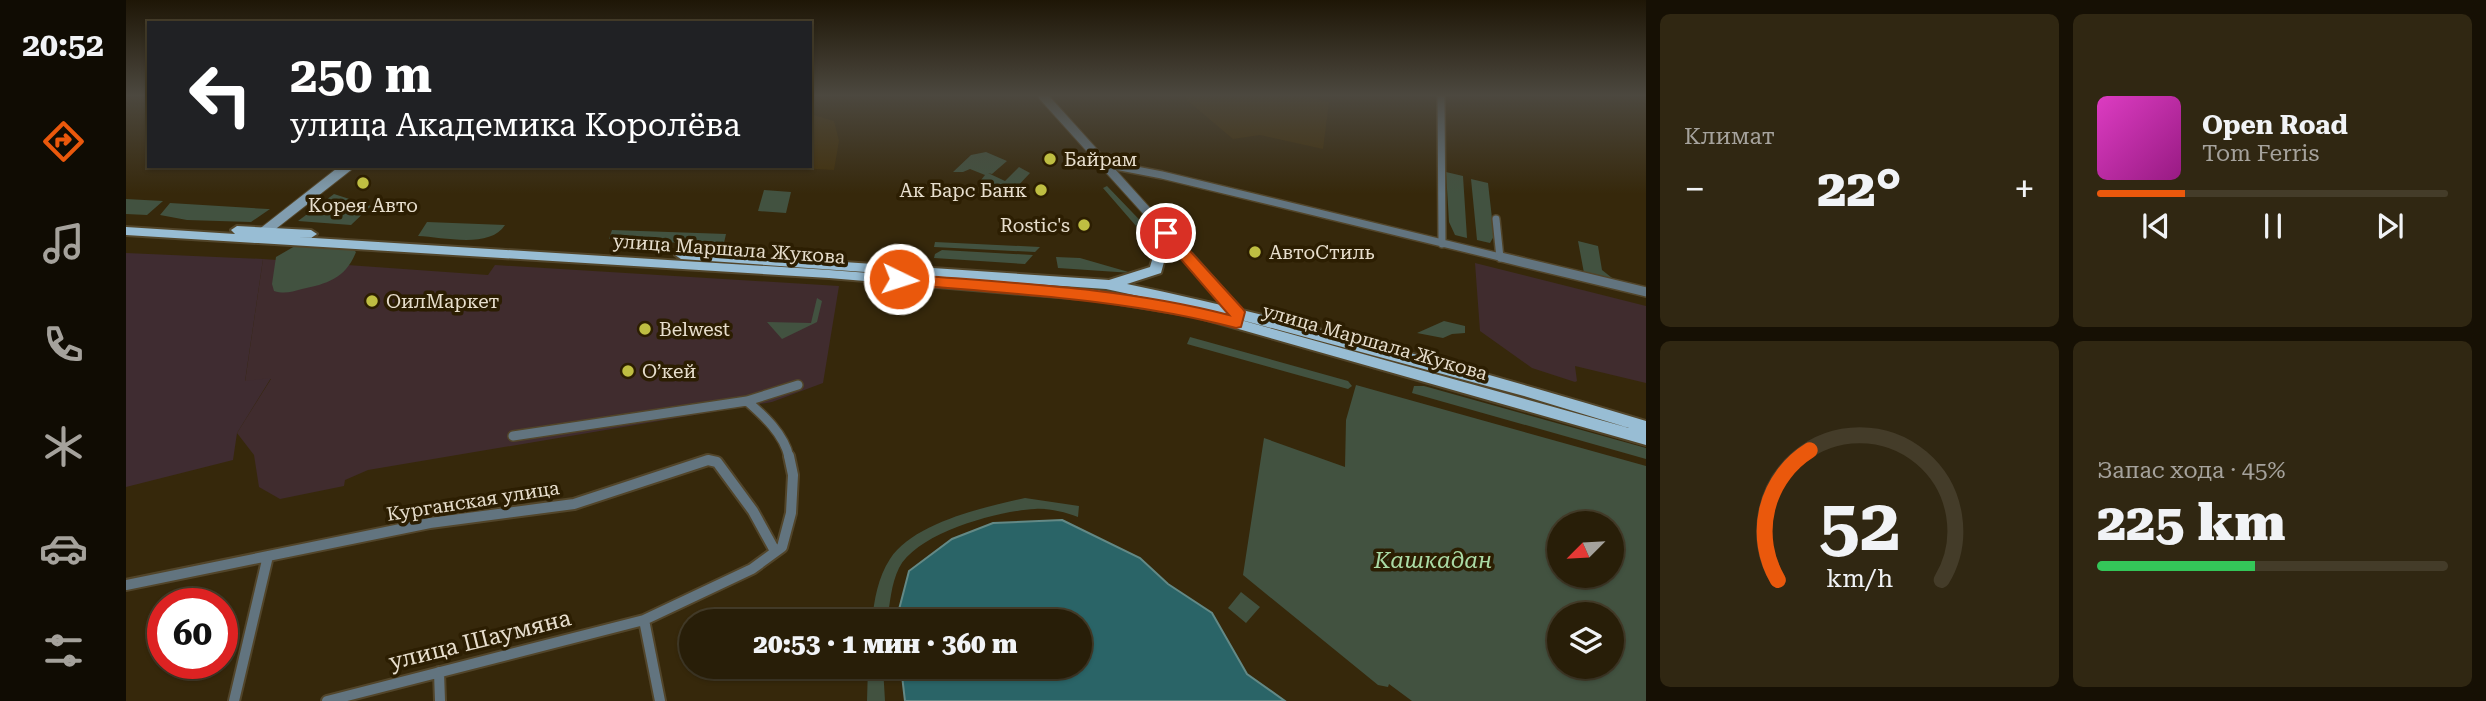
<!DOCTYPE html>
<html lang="ru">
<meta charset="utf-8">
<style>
body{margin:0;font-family:"Roboto Serif",serif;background:#302712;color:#f1f3f6;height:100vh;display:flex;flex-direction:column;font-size:26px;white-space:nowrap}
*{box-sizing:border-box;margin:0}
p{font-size:23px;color:#a5a29c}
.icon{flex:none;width:38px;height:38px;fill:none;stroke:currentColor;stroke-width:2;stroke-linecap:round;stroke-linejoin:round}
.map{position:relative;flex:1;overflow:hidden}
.side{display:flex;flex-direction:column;gap:14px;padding:14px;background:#161004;width:840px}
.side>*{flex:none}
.banner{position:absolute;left:21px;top:21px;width:665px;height:147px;border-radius:0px;box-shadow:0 2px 5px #0004,0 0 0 2px #443c29;background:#202124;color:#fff;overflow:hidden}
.needle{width:46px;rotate:246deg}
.tools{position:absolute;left:1421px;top:511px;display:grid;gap:14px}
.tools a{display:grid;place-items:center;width:77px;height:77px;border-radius:50%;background:#281e08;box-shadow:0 2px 5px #0004,0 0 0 2px #443c29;font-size:35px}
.speed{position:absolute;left:21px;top:588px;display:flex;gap:14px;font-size:35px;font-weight:700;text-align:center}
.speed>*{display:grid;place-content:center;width:91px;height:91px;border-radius:50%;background:#281e08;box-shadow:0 2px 5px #0004,0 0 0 2px #443c29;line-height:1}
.speed .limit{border:10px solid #d22;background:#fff;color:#111}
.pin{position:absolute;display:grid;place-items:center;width:60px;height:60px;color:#fff;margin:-30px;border:4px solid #fff;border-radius:50%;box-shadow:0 2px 7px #0007}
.me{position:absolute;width:77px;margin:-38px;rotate:94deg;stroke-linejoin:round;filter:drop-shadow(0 0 5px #0008)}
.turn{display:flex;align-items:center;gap:24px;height:147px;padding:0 28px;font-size:32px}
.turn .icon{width:91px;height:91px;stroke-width:2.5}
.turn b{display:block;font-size:49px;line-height:60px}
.big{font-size:52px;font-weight:800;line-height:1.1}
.side .widget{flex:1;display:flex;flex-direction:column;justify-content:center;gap:10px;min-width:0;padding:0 24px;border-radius:10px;background:#302712}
.side .dial{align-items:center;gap:0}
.dial svg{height:182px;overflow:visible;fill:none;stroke:#443c29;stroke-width:7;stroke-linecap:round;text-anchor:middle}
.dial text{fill:#f1f3f6;stroke:none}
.song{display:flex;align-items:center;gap:21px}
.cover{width:84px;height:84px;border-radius:10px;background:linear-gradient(135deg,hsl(310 70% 55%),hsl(310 70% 35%))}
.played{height:7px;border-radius:4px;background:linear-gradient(90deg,#ea580c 25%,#443c29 25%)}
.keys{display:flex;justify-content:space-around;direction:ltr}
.heat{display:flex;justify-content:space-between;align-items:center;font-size:38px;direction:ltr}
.charge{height:10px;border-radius:5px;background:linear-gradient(90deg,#34c759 45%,#443c29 0)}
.side .tiles{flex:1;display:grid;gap:14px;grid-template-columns:repeat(2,1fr)}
.trip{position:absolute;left:553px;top:609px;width:413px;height:70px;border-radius:35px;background:#281e08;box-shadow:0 2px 5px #0004,0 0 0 2px #443c29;font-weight:800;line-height:70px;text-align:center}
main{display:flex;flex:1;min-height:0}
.tabs{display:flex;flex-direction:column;width:126px;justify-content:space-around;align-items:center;background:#100c03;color:#a5a29c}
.tabs .icon{width:49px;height:49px}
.tabs .current{color:#ea580c}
.tabs b{font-size:32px;color:#f1f3f6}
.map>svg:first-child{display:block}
.commercial{fill:#402c2e}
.industrial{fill:#3f2c31}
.built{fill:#412f09}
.green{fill:#425240;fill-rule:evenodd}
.water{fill:#2a6467;stroke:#638986;stroke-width:2}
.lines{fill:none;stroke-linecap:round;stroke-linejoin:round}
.minor-far2-casing{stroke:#52452a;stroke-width:10}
.minor-far1-casing{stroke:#52452a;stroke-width:12}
.minor-casing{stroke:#52452a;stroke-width:14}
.tertiary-far1-casing{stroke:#52452a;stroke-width:11}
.tertiary-casing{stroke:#52452a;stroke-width:14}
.secondary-casing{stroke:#52452a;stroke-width:12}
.primary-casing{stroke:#52452a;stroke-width:4}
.minor-far2{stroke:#62747f;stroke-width:7}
.minor-far1{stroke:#62747f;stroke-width:9}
.minor{stroke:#62747f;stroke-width:10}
.tertiary-far1{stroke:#62747f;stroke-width:9}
.tertiary{stroke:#62747f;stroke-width:10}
.secondary{stroke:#819daf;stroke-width:10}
.primary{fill:#98bdd4;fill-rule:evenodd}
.route{fill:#ea580c;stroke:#983908;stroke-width:2}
.poi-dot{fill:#bfbe42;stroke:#2c1e02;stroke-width:2.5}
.labels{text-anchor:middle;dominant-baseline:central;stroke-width:7;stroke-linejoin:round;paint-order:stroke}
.poi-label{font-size:19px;fill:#e7decd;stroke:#2c1e02;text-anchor:start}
.street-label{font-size:19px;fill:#e7decd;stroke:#2c1e02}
.near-park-label{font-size:23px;font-style:italic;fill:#aadba5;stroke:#2c1e02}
.near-street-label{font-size:23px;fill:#e7decd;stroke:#2c1e02}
</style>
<main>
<nav class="tabs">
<b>20:52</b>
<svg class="icon current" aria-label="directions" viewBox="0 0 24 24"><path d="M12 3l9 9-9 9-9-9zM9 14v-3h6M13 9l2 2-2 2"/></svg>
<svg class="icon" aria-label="music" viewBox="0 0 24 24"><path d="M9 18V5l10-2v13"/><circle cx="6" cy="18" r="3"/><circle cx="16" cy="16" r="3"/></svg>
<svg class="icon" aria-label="phone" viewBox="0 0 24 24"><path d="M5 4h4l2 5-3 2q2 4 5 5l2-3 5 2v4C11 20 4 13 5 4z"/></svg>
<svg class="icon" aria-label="climate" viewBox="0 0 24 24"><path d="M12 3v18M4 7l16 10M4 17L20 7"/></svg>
<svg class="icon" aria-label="car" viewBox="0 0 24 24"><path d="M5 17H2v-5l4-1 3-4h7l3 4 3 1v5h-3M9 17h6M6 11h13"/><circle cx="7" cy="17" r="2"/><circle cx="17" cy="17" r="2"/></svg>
<svg class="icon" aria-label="filters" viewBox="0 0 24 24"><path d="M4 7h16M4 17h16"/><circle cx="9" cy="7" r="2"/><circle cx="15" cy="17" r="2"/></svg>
</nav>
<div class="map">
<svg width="1520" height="701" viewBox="0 0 1520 701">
<rect width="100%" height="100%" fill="#36280b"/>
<path class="commercial" d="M 137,259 L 362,275 L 369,265 L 713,286 L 697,383 L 646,402 L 242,470 L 219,480 L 218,486 L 154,499 L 133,487 L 128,455 L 111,433 L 145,379 L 119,382 Z
M 1349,263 L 1520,306 L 1520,383 L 1449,366 L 1451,381 L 1449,382 L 1406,368 L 1354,331 Z"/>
<path class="industrial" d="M 0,253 L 137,259 L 119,381 L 145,378 L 111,433 L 107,460 L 0,487 Z"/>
<path class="built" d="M 1056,96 L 1178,96 L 1203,102 L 1197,149 L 1134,135 L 1107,139 Z
M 684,114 L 708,121 L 713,141 L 708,170 L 635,166 L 684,166 Z"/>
<path class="green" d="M 860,152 L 881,161 L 866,174 L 862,173 L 879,181 L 893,167 L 904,173 L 890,188 L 871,187 L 855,180 L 859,175 L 844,169 L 837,172 L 827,172 L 845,155 Z
M 1320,172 L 1337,176 L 1341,238 L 1329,235 L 1323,222 Z
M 1345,179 L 1362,183 L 1368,236 L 1364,243 L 1351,240 Z
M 981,186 L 1030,237 L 1030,249 L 977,188 Z
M 638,190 L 665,192 L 660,213 L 632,211 Z
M 208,194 L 245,206 L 225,225 L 172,221 Z
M 0,199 L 37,201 L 21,215 L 0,214 Z
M 44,203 L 142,209 L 144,209 L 125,222 L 61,220 L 34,215 Z
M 301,222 L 379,225 C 364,249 317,237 292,236 Z
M 486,230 L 600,234 L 598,243 L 594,245 L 483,239 Z
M 1452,241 L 1472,246 L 1476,270 L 1490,281 L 1458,273 Z
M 809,242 L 914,247 L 909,252 L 808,247 Z
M 169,246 L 227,249 L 230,252 C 220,278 201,284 176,289 C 166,292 158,294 148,291 L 146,284 L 150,257 Z
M 816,250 L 907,255 L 899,264 L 808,258 L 809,254 Z
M 930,257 L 954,258 L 1006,273 L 932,268 Z
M 691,298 L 696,301 L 691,322 L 656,339 L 641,322 L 685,323 Z
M 1318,321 L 1339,326 L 1339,333 L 1326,334 L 1317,338 L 1291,333 Z
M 1064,337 L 1222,381 L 1226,386 L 1222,389 L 1061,344 Z
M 1230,385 L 1520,466 L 1520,701 L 1286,701 L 1263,684 L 1262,687 L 1252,685 L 1117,575 L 1138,438 L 1219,467 L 1220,420 ZM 1433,523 L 1486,523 L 1486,576 L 1433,576 ZM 1433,614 L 1486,614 L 1486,667 L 1433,667 Z
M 1288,386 L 1298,386 L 1520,448 L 1520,459 L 1286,393 Z
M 899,498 L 953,506 L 952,517 C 938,512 923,508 909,509 C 871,511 791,533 773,568 C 765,584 764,604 761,621 L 746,621 C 748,601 752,577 764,559 C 787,523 858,507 899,498 Z
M 1115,592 L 1134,607 L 1120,623 L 1102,608 Z
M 742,667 L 757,667 L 759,701 L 741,701 Z"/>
<path class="water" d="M 936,520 L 1014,558 L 1042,584 L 1086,613 L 1121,674 L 1159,701 L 779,701 L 775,667 L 954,667 L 954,621 L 770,621 L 783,571 L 826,539 L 867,523 Z"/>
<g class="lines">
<defs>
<path id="minor-far2" d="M 1315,96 L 1316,244
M 979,164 L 1036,175 L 1382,259
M 1370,219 L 1374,258"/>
<path id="minor-far1" d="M 1375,257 L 1520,292
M 621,401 C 638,416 658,434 663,457
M 387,436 L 621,401 L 672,385"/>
<path id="minor" d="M 0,585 L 304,523 L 448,504 L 582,460 L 591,462 L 627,511 L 649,551
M 518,620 L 534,701
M 313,672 L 314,701
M 108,701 L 142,556
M 201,701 L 518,620 L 626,569 L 656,547 L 665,513 L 667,475 L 663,456"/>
<path id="tertiary-far1" d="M 917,96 L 1064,259"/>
<path id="tertiary" d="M 1062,257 L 1111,312 L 1110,319"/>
<path id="secondary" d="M 130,238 L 222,166"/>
<path id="primary" d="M 111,226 L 185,230 L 191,234 L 185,238 L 172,237 L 703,270 L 969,290 L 1045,303 L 980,289 L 555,259 L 549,255 L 555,251 L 983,280 L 1024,267 L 1034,233 L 1040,229 L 1046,233 L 1035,273 L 1001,284 C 1176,321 1348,369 1520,421 L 1520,445 L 1067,316 L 969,300 L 703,278 L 0,235 L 0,227 L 109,234 L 105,230 ZM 1086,312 L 1398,396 L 1503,428 Z"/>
</defs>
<use href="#minor-far2" class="minor-far2-casing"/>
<use href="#minor-far1" class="minor-far1-casing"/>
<use href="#minor" class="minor-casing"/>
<use href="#tertiary-far1" class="tertiary-far1-casing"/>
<use href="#tertiary" class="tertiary-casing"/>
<use href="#secondary" class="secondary-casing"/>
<use href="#primary" class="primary-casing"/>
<use href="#minor-far2" class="minor-far2"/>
<use href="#minor-far1" class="minor-far1"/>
<use href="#minor" class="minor"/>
<use href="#tertiary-far1" class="tertiary-far1"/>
<use href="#tertiary" class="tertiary"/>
<use href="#secondary" class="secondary"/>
<use href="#primary" class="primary"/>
</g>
<linearGradient id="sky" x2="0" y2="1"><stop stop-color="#1e1606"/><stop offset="0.49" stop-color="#4c483f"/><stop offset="1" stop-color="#4c483f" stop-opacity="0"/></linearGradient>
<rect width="1520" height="194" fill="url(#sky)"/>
<path class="route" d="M 1040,228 L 1044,229 L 1116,308 L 1119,312 L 1115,327 L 1110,328 C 999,299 886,294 773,284 L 765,279 L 773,274 C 884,283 995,287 1103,315 L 1035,236 L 1035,229 Z"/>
<g class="poi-dot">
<circle cx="924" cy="159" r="7"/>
<circle cx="237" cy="183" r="7"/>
<circle cx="915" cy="190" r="7"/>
<circle cx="958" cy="225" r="7"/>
<circle cx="1129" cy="252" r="7"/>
<circle cx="246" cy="301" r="7"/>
<circle cx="519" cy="329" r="7"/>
<circle cx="502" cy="371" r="7"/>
</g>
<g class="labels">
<g class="poi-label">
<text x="938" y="159">Байрам</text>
<text x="901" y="190" text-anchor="end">Ак Барс Банк</text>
<text x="237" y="205" text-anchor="middle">Корея Авто</text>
<text x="944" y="225" text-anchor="end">Rostic's</text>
<text x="1143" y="252">АвтоСтиль</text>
<text x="260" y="301">ОилМаркет</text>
<text x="533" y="329">Belwest</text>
<text x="516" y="371">О’кей</text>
</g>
<g class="street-label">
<text transform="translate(603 249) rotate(4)">улица Маршала Жукова</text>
<text transform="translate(1249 342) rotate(16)">улица Маршала Жукова</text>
<text transform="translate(347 501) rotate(-9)">Курганская улица</text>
</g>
<g class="near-park-label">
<text x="1307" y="560">Кашкадан</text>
</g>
<g class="near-street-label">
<text transform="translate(354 640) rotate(-14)">улица Шаумяна</text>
</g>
</g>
</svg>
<div class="tools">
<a><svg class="needle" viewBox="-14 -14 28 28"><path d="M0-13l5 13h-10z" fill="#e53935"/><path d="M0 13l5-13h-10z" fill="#a5a29c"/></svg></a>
<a><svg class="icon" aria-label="layers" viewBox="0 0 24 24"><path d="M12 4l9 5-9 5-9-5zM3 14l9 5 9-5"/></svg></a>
</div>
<div class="speed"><div class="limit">60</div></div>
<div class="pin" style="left:1040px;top:233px;background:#d93025"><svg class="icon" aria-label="arrive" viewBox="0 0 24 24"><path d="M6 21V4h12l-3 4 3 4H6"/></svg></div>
<svg class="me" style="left:773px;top:279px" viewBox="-20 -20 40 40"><circle r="17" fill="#ea580c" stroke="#fff" stroke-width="3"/><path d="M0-11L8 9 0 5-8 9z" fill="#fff"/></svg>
<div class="trip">20:53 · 1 мин · 360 m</div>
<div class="banner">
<div class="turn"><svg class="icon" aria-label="left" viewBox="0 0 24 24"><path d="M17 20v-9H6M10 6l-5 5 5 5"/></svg><div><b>250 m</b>улица Академика Королёва</div></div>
</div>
</div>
<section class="side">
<div class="tiles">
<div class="widget"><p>Климат</p>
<div class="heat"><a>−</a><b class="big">22°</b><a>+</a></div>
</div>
<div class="widget">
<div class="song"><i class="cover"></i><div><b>Open Road</b><p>Tom Ferris</p></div></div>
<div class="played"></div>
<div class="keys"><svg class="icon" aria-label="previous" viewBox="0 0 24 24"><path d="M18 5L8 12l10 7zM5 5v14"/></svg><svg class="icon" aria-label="pause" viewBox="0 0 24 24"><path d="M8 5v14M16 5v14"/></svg><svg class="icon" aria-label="next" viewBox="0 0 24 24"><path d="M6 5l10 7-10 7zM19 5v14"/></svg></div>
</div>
<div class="widget dial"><svg viewBox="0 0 100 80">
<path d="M14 69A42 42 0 1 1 86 69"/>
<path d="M14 69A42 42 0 0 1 28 12" stroke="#ea580c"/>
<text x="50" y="56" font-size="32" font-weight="700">52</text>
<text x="50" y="72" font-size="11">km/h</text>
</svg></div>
<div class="widget"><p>Запас хода · 45%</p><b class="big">225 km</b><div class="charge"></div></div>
</div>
</section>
</main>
